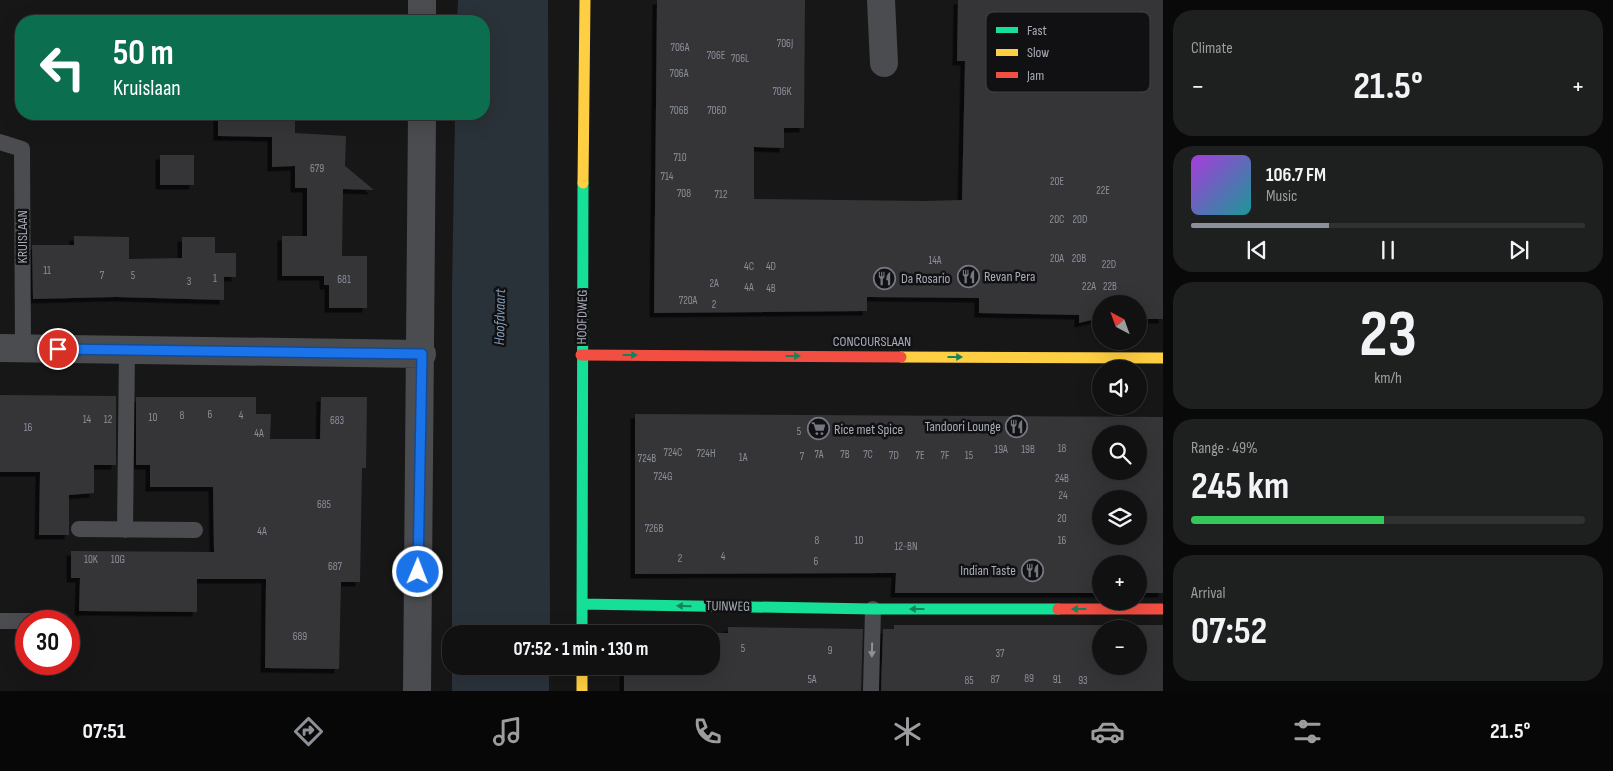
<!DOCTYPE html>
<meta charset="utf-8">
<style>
body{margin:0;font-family:"Sofia Sans Condensed",sans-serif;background:#1e1f1f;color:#f1f3f6;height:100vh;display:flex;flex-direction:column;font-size:19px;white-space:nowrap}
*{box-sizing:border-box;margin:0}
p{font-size:16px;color:#9c9d9f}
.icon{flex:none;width:28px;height:28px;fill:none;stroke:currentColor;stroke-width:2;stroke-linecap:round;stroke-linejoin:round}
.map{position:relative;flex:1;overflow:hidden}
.panel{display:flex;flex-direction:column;gap:10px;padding:10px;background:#090909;width:450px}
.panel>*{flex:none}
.hud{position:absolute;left:15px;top:15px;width:475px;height:105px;border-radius:20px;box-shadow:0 5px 20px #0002,0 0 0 1px #303131;background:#0b6e4f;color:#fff;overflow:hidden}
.needle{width:32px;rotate:319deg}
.buttons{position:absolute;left:1092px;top:295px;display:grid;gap:10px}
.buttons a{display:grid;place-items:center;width:55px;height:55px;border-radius:50%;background:#111;box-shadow:0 5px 20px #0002,0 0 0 1px #303131;font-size:25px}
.speed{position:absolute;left:15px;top:610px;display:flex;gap:10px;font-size:25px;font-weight:700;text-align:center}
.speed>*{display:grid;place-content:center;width:65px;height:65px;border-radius:50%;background:#111;box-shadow:0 5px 20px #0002,0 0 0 1px #303131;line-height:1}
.speed .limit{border:8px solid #d22;background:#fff;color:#111}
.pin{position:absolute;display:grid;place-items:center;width:42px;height:42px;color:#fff;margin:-21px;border:2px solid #fff;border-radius:50%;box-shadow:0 1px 5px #0007}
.me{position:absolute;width:55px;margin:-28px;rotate:1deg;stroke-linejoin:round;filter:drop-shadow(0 0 4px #0008)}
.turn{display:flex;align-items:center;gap:18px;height:105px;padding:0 15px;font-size:22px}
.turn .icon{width:65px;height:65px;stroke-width:2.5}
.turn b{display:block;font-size:35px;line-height:42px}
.big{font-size:38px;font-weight:700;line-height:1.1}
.panel .widget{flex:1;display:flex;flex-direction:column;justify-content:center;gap:8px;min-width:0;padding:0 18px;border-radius:20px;background:#1e1f1f}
.panel .dial{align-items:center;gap:0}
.dial b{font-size:65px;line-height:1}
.song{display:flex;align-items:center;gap:15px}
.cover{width:60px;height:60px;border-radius:8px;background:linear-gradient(135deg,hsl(280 70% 55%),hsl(180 70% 35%))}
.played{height:5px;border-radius:2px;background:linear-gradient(90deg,#8c9099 35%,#303131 35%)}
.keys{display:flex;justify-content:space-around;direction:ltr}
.heat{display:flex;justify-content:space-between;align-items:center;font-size:28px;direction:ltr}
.charge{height:8px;border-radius:4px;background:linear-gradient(90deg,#34c759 49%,#303131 0)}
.trip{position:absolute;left:442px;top:625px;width:278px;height:50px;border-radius:20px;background:#111;box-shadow:0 5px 20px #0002,0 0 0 1px #303131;font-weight:700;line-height:50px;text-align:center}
.menu{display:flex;height:80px;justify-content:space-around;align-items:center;background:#070707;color:#9c9d9f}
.menu .icon{width:35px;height:35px}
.menu .selected{color:#8c9099}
.menu b{font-size:22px;color:#f1f3f6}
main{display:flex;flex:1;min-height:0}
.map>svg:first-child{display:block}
.water{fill:#2a3239}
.building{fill:#343537;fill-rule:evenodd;filter:url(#shadow)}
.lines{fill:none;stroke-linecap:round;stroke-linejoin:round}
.lane{stroke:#4b4c50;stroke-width:16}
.street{stroke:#4b4c50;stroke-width:28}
.fast{stroke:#16e098;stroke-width:11}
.slow{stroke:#ffcf43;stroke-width:11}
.jam{stroke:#f24e42;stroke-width:11}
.oneway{fill:#14835c}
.oneway2{fill:#8c9099}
.route-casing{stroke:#114b97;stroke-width:12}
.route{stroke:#1a73e8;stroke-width:9}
.labels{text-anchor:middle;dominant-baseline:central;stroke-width:5;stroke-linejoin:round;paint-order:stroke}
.number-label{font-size:11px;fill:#8b8f98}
.street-label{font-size:14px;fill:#a8adb8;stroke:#111113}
.poi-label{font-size:14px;fill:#a8adb8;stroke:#111113;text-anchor:start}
.water-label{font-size:15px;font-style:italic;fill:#7f9bb3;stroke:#111113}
.key{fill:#111113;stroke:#3e4045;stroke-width:1}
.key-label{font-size:14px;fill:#a8adb8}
</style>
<main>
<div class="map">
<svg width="1163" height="691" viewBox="0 0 1163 691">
<defs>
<filter id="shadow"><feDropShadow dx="-4.5" dy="4.5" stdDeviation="0" flood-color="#0009"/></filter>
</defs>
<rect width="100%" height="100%" fill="#171717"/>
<path class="water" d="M 458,0 L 548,0 L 550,634 L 452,634 L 452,290 L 455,114 L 484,114 L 484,21 L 457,21 Z
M 452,666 L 549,666 L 549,691 L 452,691 Z"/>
<path class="building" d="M 657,0 L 805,0 L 804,128 L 784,128 L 784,148 L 754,147 L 754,199 L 924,201 L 962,200 L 965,61 L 957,61 L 958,0 L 1163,0 L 1163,319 L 1139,319 L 1139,304 L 1101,304 L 1101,318 L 1079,323 L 1079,315 L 979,313 L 979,298 L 867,297 L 867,311 L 654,313 Z
M 218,114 L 295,114 L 295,133 L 346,136 L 345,166 L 374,190 L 343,189 L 342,256 L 367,256 L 367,308 L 329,308 L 329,285 L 324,285 L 324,276 L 282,276 L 282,236 L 307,236 L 307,188 L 295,188 L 295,166 L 272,167 L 272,137 L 218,136 Z
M 160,155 L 194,155 L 194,185 L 160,185 Z
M 74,236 L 129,237 L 129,259 L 182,258 L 182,237 L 215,237 L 215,253 L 236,253 L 236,277 L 224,277 L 224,300 L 116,297 L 33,299 L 32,245 L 74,245 Z
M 0,395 L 116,396 L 116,465 L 94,465 L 94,493 L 69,495 L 69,535 L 39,535 L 40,472 L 0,472 Z
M 136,397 L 256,397 L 256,414 L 271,414 L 270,439 L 320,439 L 321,397 L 367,397 L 366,468 L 362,468 L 360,582 L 341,582 L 339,669 L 265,668 L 266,579 L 197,579 L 197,612 L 79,611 L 80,578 L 71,578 L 71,551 L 214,552 L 213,487 L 150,487 L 150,465 L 136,465 Z
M 635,414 L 1163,417 L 1163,593 L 1139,593 L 1139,564 L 1101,564 L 1101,593 L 895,593 L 896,573 L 635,574 ZM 1101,434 L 1139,434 L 1139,471 L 1101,471 ZM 1101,499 L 1139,499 L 1139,536 L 1101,536 Z
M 894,625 L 1163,625 L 1163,691 L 881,691 L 883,629 L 894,629 ZM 1101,629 L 1139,629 L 1139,666 L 1101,666 Z
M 728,627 L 863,629 L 861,691 L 624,691 L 624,666 L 711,666 L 711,634 L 625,632 L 728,633 Z"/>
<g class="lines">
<path class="lane" d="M 0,142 L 22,149 L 23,349
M 79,529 L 195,530
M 125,530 L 127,350
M 0,621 L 62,621
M 871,691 L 873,609"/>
<path class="street" d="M 881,0 L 884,63
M 422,21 L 422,0
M 0,348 L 422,354
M 417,691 L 422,114"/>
<path class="fast" d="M 582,604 L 873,609 L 1058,609
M 582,634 L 583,183"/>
<path class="slow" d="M 583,183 L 585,0
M 901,357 L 1163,358
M 582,666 L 582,691"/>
<path class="jam" d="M 581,355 L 901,357
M 1058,609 L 1163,609"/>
</g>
<defs><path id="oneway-solid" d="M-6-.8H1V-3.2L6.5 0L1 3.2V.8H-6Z" transform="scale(1.25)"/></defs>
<g class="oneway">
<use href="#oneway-solid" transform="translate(630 355)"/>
<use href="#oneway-solid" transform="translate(793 356)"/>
<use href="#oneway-solid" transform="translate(955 357)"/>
<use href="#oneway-solid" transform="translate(684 606) rotate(-179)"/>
<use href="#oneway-solid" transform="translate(917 609) rotate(-180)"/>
<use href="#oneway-solid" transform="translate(1079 609) rotate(-180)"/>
</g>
<use class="oneway2" href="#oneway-solid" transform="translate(872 650) rotate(91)"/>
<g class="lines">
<defs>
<path id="route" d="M 58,349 L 422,354 L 418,572"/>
</defs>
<use href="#route" class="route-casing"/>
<use href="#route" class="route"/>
</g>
<defs>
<symbol id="restaurant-ring" viewBox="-11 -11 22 22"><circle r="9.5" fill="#111113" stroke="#757880" stroke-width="1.5"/><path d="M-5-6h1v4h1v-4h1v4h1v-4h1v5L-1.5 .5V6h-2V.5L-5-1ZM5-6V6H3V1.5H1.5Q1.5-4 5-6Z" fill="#757880"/></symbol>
<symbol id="supermarket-ring" viewBox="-11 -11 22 22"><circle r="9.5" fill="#111113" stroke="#757880" stroke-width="1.5"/><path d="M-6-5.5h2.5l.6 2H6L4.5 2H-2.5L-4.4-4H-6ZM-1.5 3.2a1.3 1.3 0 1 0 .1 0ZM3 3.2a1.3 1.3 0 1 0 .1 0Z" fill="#757880"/></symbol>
</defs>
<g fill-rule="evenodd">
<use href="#restaurant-ring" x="956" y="264" width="25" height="25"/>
<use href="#restaurant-ring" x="872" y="266" width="25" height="25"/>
<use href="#restaurant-ring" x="1004" y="414" width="25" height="25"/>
<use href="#supermarket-ring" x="806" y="416" width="25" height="25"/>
<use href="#restaurant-ring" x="1020" y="558" width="25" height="25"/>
</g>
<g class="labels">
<g class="number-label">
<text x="785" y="43">706J</text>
<text x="680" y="47">706A</text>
<text x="716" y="55">706E</text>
<text x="740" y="58">706L</text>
<text x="679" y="73">706A</text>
<text x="782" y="91">706K</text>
<text x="679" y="110">706B</text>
<text x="717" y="110">706D</text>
<text x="680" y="157">710</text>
<text x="317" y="168">679</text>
<text x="667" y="176">714</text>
<text x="1057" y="181">20E</text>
<text x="1103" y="190">22E</text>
<text x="684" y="193">708</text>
<text x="721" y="194">712</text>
<text x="1057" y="219">20C</text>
<text x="1080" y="219">20D</text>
<text x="1057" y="258">20A</text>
<text x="1079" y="258">20B</text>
<text x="935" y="260">14A</text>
<text x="1109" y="264">22D</text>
<text x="749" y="266">4C</text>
<text x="771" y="266">4D</text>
<text x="47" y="270">11</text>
<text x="102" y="275">7</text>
<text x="133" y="275">5</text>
<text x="215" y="278">1</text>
<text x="344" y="279">681</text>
<text x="189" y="281">3</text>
<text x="714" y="283">2A</text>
<text x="1089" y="286">22A</text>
<text x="1110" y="286">22B</text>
<text x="749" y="287">4A</text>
<text x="771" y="288">4B</text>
<text x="688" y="300">720A</text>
<text x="714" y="304">2</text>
<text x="210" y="414">6</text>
<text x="182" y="415">8</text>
<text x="241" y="415">4</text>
<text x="153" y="417">10</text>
<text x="87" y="419">14</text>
<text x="108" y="419">12</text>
<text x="337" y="420">683</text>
<text x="28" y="427">16</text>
<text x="799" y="431">5</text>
<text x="259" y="433">4A</text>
<text x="1062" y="448">18</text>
<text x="1001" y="449">19A</text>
<text x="1028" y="449">19B</text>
<text x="673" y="452">724C</text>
<text x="706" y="453">724H</text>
<text x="819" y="454">7A</text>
<text x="845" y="454">7B</text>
<text x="868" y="454">7C</text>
<text x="894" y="455">7D</text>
<text x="920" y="455">7E</text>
<text x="945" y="455">7F</text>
<text x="969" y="455">15</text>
<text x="802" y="456">7</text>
<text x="743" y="457">1A</text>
<text x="647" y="458">724B</text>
<text x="663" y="476">724G</text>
<text x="1062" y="478">24B</text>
<text x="1063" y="495">24</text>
<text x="324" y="504">685</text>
<text x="1062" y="518">20</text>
<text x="654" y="528">726B</text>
<text x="262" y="531">4A</text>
<text x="817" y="540">8</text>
<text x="859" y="540">10</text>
<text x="1062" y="540">16</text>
<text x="906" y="546">12-BN</text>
<text x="723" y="556">4</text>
<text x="680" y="558">2</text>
<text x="91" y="559">10K</text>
<text x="118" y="559">10G</text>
<text x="816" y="561">6</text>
<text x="335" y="566">687</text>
<text x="300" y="636">689</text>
<text x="743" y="648">5</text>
<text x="830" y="650">9</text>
<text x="1000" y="653">37</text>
<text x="1029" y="678">89</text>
<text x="812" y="679">5A</text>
<text x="995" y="679">87</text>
<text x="1057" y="679">91</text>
<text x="969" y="680">85</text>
<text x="1083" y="680">93</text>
</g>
<g class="street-label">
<text transform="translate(22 237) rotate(-90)">KRUISLAAN</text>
<text transform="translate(582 317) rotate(-89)">HOOFDWEG</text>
<text x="872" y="341">CONCOURSLAAN</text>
<text transform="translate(728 606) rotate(1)">TUINWEG</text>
</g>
<g class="poi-label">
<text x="984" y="276">Revan Pera</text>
<text x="901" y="278">Da Rosario</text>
<text x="1001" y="426" text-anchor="end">Tandoori Lounge</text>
<text x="834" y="429">Rice met Spice</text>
<text x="1016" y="570" text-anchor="end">Indian Taste</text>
</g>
<g class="water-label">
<text transform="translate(500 317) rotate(-89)">Hoofdvaart</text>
</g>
</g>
<rect x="986" y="12" width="164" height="80" rx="8" class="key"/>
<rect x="996" y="27" width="22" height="6" fill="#16e098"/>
<rect x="996" y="49" width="22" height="7" fill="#ffcf43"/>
<rect x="996" y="72" width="22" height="6" fill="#f24e42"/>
<g class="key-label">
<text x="1027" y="35">Fast</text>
<text x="1027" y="57">Slow</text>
<text x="1027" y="80">Jam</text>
</g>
</svg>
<div class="buttons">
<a><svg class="needle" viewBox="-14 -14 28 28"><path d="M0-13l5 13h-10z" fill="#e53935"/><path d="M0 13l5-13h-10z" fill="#9c9d9f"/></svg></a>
<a><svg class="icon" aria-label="sound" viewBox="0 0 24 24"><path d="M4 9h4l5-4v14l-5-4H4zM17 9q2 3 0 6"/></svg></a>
<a><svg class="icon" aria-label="search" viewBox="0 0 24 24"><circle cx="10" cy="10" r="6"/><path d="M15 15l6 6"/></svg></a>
<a><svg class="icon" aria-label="layers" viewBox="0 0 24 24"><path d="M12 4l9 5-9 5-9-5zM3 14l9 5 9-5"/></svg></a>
<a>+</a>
<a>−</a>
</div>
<div class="speed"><div class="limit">30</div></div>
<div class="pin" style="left:58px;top:349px;background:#d93025"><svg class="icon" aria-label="arrive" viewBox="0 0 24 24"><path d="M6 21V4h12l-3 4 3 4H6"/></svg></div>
<svg class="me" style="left:418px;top:572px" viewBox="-20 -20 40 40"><circle r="17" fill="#1a73e8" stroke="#fff" stroke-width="3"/><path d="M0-11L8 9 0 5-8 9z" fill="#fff"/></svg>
<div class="trip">07:52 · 1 min · 130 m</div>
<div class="hud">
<div class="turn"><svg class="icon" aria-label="left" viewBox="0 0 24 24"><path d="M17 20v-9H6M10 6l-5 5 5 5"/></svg><div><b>50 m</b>Kruislaan</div></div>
</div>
</div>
<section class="panel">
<div class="widget"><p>Climate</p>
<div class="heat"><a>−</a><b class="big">21.5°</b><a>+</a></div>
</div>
<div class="widget">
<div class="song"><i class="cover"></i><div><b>106.7 FM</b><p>Music</p></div></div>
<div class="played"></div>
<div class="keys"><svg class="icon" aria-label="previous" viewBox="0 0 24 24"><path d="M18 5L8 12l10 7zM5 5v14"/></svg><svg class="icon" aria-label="pause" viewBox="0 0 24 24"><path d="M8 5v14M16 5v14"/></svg><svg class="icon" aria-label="next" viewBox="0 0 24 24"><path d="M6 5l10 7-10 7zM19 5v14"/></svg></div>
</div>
<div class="widget dial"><b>23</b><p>km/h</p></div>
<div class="widget"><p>Range · 49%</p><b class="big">245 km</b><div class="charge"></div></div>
<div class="widget"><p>Arrival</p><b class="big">07:52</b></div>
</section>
</main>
<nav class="menu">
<b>07:51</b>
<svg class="icon selected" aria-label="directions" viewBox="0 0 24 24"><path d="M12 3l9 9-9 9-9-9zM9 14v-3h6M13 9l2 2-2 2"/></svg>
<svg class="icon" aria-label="music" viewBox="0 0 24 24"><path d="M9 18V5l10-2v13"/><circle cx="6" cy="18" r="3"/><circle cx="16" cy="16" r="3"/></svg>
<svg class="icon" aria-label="phone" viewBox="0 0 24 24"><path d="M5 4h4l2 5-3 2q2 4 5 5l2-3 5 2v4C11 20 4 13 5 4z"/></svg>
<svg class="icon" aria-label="climate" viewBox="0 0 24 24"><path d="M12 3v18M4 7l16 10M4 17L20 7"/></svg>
<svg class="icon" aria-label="car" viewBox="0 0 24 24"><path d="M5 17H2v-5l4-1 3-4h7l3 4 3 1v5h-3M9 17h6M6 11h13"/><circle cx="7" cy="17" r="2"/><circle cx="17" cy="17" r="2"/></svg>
<svg class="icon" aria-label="filters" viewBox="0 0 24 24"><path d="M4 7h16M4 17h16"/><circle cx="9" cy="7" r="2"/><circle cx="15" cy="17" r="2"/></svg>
<b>21.5°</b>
</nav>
